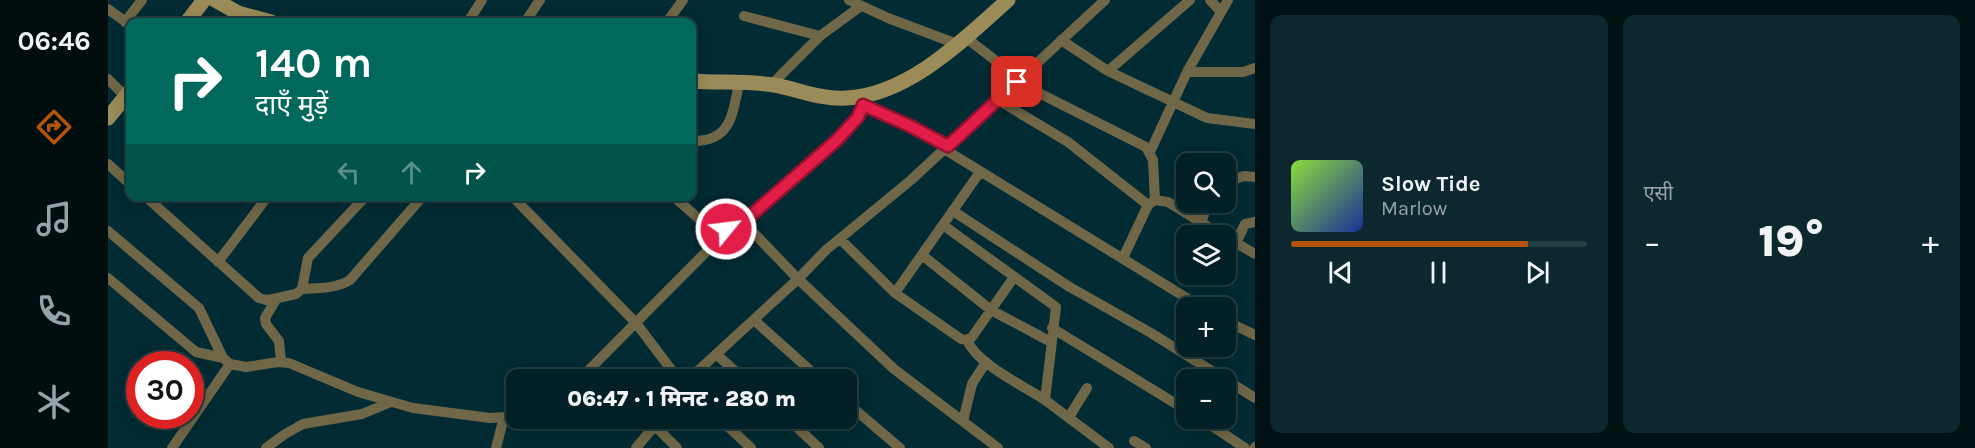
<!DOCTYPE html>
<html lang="hi">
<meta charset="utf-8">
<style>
body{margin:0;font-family:Karla,"Noto Sans Devanagari",sans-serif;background:#0c282e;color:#f1f3f6;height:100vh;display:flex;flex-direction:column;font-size:22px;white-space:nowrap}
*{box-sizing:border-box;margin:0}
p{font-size:20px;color:#96a3a7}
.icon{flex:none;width:33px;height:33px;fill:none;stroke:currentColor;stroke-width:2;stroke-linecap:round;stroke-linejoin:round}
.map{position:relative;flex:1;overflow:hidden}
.details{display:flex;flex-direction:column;gap:15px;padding:15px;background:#011215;width:720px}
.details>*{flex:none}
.hud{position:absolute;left:18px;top:18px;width:570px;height:183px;border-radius:12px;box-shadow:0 3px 15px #0003,0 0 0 2px #233e43;background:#00695c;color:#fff;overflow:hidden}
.buttons{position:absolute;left:1068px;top:153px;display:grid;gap:12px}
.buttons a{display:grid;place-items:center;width:60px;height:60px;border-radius:12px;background:#022026;box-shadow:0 3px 15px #0003,0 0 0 2px #233e43;font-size:30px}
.speed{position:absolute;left:18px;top:351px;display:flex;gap:12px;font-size:30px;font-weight:700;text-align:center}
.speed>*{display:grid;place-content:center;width:78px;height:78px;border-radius:50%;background:#022026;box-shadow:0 3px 15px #0003,0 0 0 2px #233e43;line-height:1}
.speed .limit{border:9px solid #d22;background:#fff;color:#111}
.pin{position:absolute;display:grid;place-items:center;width:51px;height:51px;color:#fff;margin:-26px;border-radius:12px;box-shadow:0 3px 9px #0006}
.me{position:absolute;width:66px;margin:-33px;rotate:61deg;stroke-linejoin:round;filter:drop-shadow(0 0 4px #0008)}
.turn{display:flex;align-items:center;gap:21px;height:126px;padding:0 30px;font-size:27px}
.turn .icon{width:78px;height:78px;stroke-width:2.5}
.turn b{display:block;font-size:42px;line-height:51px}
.lanes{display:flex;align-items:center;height:57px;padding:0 30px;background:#0003;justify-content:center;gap:30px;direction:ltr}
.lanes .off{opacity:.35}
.big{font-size:45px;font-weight:800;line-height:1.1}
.details .tile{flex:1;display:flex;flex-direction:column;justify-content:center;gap:9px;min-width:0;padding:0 21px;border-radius:12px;background:#0c282e}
.song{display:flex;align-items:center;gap:18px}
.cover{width:72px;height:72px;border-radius:9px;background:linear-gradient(135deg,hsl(90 70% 55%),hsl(230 70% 35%))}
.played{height:6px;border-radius:3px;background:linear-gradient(90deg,#b45309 80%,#233e43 80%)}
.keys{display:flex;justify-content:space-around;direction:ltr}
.heat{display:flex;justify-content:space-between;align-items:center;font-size:33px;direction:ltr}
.details .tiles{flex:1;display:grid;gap:15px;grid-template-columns:repeat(2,1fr)}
.trip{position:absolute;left:398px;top:369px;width:351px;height:60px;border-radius:12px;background:#022026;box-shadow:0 3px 15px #0003,0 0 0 2px #233e43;font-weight:800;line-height:60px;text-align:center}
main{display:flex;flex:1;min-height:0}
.tabs{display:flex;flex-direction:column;width:108px;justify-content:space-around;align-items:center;background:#010d0f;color:#96a3a7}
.tabs .icon{width:42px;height:42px}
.tabs .active{color:#b45309}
.tabs b{font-size:27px;color:#f1f3f6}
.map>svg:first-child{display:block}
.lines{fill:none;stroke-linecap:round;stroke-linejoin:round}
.street{stroke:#706748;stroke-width:10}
.secondary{stroke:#9a8b58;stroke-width:15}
.route-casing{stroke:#92132f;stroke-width:15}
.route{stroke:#e11d48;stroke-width:10}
</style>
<main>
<nav class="tabs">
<b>06:46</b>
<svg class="icon active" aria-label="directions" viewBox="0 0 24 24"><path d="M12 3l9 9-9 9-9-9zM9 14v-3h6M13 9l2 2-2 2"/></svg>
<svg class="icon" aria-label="music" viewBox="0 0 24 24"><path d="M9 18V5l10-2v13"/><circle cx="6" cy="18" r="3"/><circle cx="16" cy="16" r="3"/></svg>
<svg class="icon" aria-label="phone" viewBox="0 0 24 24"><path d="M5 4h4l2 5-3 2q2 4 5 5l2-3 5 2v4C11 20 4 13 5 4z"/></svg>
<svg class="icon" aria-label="climate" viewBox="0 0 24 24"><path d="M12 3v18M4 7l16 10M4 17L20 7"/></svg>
</nav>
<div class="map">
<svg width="1147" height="448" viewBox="0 0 1147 448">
<rect width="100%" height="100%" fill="#022b33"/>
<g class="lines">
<path class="street" d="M 741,0 L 780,18 L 849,44
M 1102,0 L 1113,12
M 0,9 L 22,25
M 636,16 L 712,36
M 17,22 L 34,0
M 360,22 L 374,0
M 417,22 L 432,0
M 559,22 L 575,0
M 857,37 L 901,71 L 909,82 L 1038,147 L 1045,160 L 1047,200
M 953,40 L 1000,71 L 1099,118 L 1147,124
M 1000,71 L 1082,0
M 1079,72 L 1135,72 L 1147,68
M 0,79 L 18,97
M 663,85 L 712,36 L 753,6
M 890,100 L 960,142 L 1040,205
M 755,105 L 802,126 L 840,145
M 584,141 C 623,142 624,115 631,84
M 836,149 L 1095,308
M 1042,152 L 1079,72 L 1120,0
M 0,164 L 22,184
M 1118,182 L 1136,176 L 1147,177
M 37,196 L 151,298 L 158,300 L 165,299 L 188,294 L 194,289 L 200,258 L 258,196
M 404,196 L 528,323 L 571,380
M 845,211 L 960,286 L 1043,333 L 1147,398
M 1093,222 L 1101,202
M 632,225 L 729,140 L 750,117 L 760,94
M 835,225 L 948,307 L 937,400 L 1001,448
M 0,231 L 91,308 L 115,358 L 122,364 L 138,367 L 170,362 L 181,363 L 250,392 L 305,408 L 382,418 L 396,417 L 408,413
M 603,233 L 632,225 L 643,230 L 690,279 L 786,369 L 890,448
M 1118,237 L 1147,254
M 732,239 L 787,293 L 853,339 L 859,340 L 864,337 L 906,277
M 1128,243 L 1137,224 L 1147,222
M 814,255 L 883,310 L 943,342
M 1015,258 L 1040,205 L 1047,200 L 1060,202 L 1115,236
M 110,262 L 160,196
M 0,278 L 88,352 L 115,358
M 194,289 C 211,288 227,289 242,280 L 315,196
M 787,293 L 872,172
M 169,298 L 157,318 L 158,324 L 171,341 L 173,362
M 646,320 L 713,380
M 1118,321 L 1147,335
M 944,328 L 1078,410
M 859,340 C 869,364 914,385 937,400
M 608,354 L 637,380
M 471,380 L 599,251 L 605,240 L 599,226 L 565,196
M 580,380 L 690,279 L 718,250 L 803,180 L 997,0
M 738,402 L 792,448
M 961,417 L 979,388
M 611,418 L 643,448
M 679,418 L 711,448
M 1092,418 L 1137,448
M 855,421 L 864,384 L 878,362
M 547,426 L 569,448
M 1026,441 L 1038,448
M 64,448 L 122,364
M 158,448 L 177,434 L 195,424 L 254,414 L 283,402
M 388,448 L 396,417
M 528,448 L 553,418
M 1147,448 L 1147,447"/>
<path class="secondary" d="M 107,0 L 130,13 L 163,22
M 79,22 L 96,0
M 584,81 C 610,83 639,81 666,85 C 689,89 714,100 738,98 C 801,95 856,39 900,0
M 0,118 L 22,91"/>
</g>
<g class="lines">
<defs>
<path id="route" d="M 618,229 L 632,225 L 729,140 L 750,117 L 755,105 L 802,126 L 840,146 L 909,82"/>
</defs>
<use href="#route" class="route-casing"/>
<use href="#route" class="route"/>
</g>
</svg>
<div class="buttons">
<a><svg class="icon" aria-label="search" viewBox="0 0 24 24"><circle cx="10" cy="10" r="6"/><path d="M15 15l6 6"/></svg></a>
<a><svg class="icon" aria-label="layers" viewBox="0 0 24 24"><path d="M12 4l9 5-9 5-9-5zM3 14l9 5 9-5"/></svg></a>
<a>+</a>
<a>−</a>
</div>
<div class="speed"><div class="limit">30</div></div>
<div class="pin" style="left:909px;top:82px;background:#d93025"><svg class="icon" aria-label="arrive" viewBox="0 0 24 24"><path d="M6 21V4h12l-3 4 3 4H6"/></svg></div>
<svg class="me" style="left:618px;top:229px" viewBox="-20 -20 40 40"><circle r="17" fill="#e11d48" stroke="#fff" stroke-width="3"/><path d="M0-11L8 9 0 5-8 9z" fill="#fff"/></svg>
<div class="trip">06:47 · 1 मिनट · 280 m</div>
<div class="hud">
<div class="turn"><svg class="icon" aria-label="right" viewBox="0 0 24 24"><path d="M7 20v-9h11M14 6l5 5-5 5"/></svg><div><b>140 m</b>दाएँ मुड़ें</div></div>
<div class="lanes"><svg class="icon off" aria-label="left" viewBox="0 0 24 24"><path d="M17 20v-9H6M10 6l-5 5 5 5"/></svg><svg class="icon off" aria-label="ahead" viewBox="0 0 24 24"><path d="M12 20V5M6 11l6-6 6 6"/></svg><svg class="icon" aria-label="right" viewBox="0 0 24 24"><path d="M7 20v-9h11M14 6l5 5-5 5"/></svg></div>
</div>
</div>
<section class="details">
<div class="tiles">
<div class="tile">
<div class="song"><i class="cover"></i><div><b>Slow Tide</b><p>Marlow</p></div></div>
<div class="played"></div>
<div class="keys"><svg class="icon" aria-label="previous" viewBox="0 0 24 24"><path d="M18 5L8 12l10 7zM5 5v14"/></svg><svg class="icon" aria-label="pause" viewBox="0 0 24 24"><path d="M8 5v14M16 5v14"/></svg><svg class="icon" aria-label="next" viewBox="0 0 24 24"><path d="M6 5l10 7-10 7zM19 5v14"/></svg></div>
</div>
<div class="tile"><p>एसी</p>
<div class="heat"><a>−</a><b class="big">19°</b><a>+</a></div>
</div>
</div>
</section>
</main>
